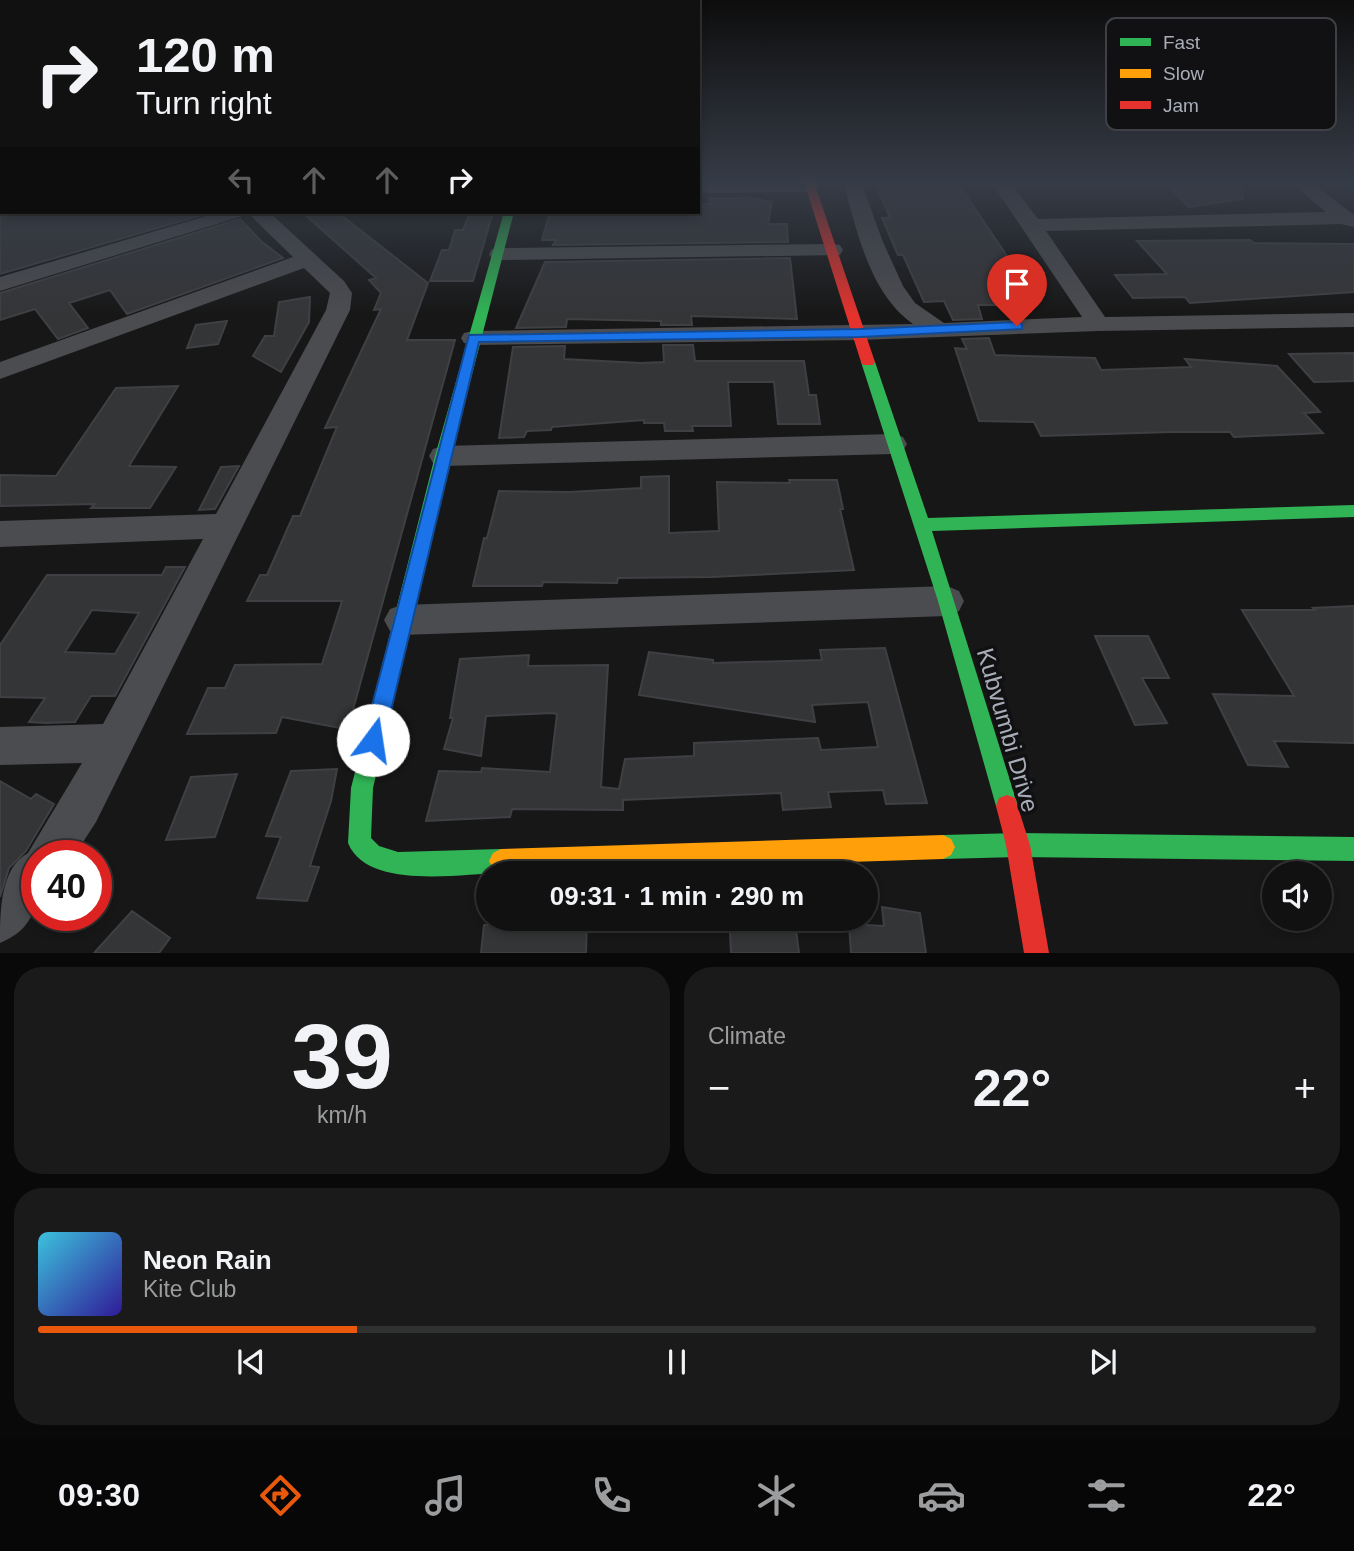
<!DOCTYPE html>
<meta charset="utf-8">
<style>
body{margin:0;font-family:Helvetica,sans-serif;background:#1a1a1a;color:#f1f3f6;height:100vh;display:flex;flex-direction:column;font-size:26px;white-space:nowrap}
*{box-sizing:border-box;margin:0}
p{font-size:23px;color:#9c9d9f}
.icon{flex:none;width:38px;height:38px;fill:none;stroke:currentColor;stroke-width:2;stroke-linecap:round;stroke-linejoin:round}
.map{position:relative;height:953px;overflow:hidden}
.sheet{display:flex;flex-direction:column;gap:14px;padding:14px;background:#090909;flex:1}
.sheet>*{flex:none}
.banner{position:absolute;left:0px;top:0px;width:700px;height:214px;box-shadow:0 4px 10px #0003,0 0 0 2px #303131;background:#111;color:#f1f3f6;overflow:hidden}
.buttons{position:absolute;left:1262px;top:861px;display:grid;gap:14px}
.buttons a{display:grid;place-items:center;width:70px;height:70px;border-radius:50%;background:#111;box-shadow:0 4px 10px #0003,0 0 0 2px #303131;font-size:35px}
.speed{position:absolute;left:21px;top:840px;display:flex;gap:14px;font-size:35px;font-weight:700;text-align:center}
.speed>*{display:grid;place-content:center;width:91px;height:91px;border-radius:50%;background:#111;box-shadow:0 4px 10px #0003,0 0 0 2px #303131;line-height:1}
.speed .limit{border:10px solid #d22;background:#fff;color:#111}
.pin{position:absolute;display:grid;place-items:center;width:60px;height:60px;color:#fff;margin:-72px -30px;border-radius:50% 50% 50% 0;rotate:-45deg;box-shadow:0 0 7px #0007}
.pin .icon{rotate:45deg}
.me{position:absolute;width:77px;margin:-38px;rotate:14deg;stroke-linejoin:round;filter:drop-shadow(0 0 5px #0008)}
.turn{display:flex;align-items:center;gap:24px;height:147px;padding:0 21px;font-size:32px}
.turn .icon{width:91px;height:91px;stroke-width:2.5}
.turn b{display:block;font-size:49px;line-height:60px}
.lanes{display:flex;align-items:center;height:66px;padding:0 21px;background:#0003;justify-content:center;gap:35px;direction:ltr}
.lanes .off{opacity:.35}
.big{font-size:52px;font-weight:700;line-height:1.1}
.sheet .tile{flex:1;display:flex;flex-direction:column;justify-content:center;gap:10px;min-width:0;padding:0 24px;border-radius:28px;background:#1a1a1a}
.sheet .dial{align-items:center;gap:0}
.dial b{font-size:91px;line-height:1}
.song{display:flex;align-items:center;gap:21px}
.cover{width:84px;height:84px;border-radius:10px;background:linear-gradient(135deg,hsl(190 70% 55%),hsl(250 70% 35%))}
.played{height:7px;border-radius:4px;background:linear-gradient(90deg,#ea580c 25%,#303131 25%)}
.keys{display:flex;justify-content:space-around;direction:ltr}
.heat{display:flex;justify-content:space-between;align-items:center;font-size:38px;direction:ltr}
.sheet .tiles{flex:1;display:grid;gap:14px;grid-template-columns:1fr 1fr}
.tile:last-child{grid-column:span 2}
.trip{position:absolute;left:476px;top:861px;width:402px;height:70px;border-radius:35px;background:#111;box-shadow:0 4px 10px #0003,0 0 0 2px #303131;font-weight:700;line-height:70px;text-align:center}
.menu{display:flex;height:112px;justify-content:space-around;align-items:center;background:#070707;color:#9c9d9f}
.menu .icon{width:49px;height:49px}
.menu .current{color:#ea580c}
.menu b{font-size:32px;color:#f1f3f6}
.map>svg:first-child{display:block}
.building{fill:#343537;stroke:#3f4043;stroke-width:2;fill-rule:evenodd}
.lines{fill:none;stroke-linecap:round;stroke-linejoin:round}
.street{fill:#4b4c50;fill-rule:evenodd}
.fast{fill:#30b455;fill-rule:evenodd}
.slow{fill:#ff9f0a;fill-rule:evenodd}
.jam{fill:#e5322d;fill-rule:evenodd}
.route{fill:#1a73e8;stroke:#114b97;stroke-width:2}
.labels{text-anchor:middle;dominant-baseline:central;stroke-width:7;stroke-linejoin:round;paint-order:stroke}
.near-street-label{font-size:24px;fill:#a8adb8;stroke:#111113}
.key{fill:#111113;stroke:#3e4045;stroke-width:2}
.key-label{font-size:19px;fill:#a8adb8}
</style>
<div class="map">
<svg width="1354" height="953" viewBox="0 0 1354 953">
<rect width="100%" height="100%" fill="#171717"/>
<path class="building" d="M 875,182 L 957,182 L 1011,262 L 1035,305 L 978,305 L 982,319 L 953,320 L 944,301 L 924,302 L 903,255 L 898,255 L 882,218 L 890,218 Z
M 1242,185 L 1243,199 L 1189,207 L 1168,186 Z
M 709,198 L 752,198 L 772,202 L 768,224 L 787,224 L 788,242 L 553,245 L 556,240 L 542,240 L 550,212 L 698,212 L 698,205 L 710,204 Z
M 0,212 L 212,212 L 0,274 Z
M 302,212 L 337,212 L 428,283 L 407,340 L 455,340 L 351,717 L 345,729 L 282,717 L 276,733 L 187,734 L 208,688 L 225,688 L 235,665 L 322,664 L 342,601 L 247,601 L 260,575 L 267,575 L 293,516 L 300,516 L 337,427 L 325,428 L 381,309 L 374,310 L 381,293 L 369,280 L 376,278 Z
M 470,212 L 493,212 L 473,281 L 430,281 L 442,250 L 449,250 L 455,230 L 463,230 Z
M 240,219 L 261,241 L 283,258 L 127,314 L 110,290 L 69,303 L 88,328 L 58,339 L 35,309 L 0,320 L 0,293 Z
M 1250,240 L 1254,243 L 1354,244 L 1354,292 L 1190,303 L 1185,297 L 1133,298 L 1115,275 L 1167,274 L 1137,241 Z
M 790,258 L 797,319 L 691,316 L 692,325 L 661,325 L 661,321 L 567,319 L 566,327 L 516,328 L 545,262 Z
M 310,297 L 309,322 L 281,372 L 253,356 L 265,336 L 274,336 L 279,302 Z
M 227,321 L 218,344 L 187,348 L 196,325 Z
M 989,338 L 995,355 L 1095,358 L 1101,370 L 1191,367 L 1185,359 L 1277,366 L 1320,412 L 1304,413 L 1323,433 L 1234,437 L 1230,432 L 1171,432 L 1041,436 L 1034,422 L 979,421 L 955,348 L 967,349 L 962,339 Z
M 663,345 L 693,345 L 695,361 L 804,361 L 809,395 L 816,395 L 820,424 L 778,424 L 774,382 L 728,382 L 731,426 L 692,426 L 693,431 L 665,431 L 664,423 L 644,423 L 644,420 L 552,427 L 551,430 L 527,431 L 524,437 L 499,438 L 513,347 L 565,346 L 564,359 L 641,363 L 664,362 Z
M 1354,353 L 1354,381 L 1314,382 L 1289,354 Z
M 178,386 L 129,466 L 176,467 L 150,508 L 91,508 L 95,504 L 0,506 L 0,475 L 56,476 L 116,388 Z
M 239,466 L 215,509 L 199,510 L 221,467 Z
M 669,476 L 669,533 L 719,531 L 717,482 L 790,483 L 789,480 L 837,480 L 843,509 L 840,509 L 854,570 L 712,577 L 618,578 L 617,583 L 543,582 L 542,586 L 473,586 L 484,538 L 487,538 L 499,491 L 569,492 L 641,488 L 641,477 Z
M 166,567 L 185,567 L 115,696 L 91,696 L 75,722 L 46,723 L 29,722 L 45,698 L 0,697 L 0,645 L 47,575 L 162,575 ZM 92,610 L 139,613 L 115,654 L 65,652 Z
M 1354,606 L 1354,743 L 1274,741 L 1288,767 L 1248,765 L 1213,694 L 1294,696 L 1242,610 L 1315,610 L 1313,608 Z
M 1095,636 L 1148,636 L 1169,678 L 1142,678 L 1167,723 L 1135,725 Z
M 885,648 L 927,803 L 886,804 L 883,790 L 828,792 L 831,807 L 783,810 L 781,793 L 623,800 L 623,810 L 512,809 L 510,817 L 426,821 L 439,771 L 481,772 L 482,768 L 550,772 L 557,714 L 552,713 L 486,716 L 481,756 L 444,749 L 453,718 L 450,718 L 460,659 L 529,655 L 528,666 L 608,665 L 601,787 L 619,789 L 625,759 L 694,756 L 694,743 L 818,738 L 821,750 L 878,747 L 868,702 L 812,705 L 815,722 L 639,695 L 649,652 L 713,660 L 713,663 L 822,660 L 820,650 Z
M 337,769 L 331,801 L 310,866 L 319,867 L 307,901 L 257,898 L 281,837 L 266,836 L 291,771 Z
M 237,774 L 215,837 L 166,840 L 191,777 Z
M 0,781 L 31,799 L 36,794 L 54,804 L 26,851 L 9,868 L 0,897 Z
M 882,907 L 920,913 L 926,953 L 851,953 L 849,924 L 884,926 Z
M 132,911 L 170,938 L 159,953 L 94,953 Z
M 587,919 L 586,953 L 481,953 L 484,925 Z
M 796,929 L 799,953 L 731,953 L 730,932 Z"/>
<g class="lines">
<path class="street" d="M 698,182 L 817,182 L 820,186 L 811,192 L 698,193 Z
M 843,182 L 861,182 L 883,242 L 903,286 L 915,303 L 944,323 L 1082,317 L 991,182 L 1010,182 L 1038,219 L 1326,212 L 1290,182 L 1311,182 L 1354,215 L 1354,227 L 1341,224 L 1046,231 L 1105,317 L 1354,313 L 1354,327 L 1098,331 L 860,340 L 473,345 L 464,343 L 461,338 L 464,333 L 473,331 L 913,324 C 869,293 857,230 843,182 Z
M 220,212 L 269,212 L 344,281 L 352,293 L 350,310 L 96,822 L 74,856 L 37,856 C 37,895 42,926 0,943 C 0,912 0,868 28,853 L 82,763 L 0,765 L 0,727 L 103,724 L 203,539 L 0,547 L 0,521 L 216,514 L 326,310 L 330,293 L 304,268 L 0,379 L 0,362 L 293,257 L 249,214 L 0,291 L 0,277 Z
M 832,244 L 840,245 L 843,250 L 840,255 L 500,260 L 492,259 L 489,254 L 492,249 L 500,248 Z
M 893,434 L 903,437 L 907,444 L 903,451 L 893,454 L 443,466 L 433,463 L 429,456 L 433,449 L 443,446 Z
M 947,586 L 959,591 L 964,601 L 959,611 L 947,616 L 402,635 L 390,631 L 384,620 L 390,609 L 402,605 Z"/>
<path class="fast" d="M 504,212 L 514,212 L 451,456 L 373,788 L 371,838 L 379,846 L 398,852 L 501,849 L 509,853 L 513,861 L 509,869 L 501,873 C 459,874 367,890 348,843 L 351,788 L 435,456 Z
M 868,358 L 875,362 L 928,518 L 1354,505 L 1354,517 L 932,531 L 1018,806 L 1015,814 L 1007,817 L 999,814 L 996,806 L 938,601 L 861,362 Z
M 1018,833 L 1354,837 L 1354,861 L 1018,857 L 943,859 L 935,855 L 931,847 L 935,839 L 943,835 Z"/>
<path class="slow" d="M 943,835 L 951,839 L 955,847 L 951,855 L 943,859 L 501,873 L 493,869 L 489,861 L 493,853 L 501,849 Z"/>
<path class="jam" d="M 804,182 L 814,182 L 875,362 L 873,365 L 863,365 L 861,362 Z
M 1007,795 L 1015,798 L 1030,845 L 1049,953 L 1024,953 L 1006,845 L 996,806 L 999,798 Z"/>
</g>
<linearGradient id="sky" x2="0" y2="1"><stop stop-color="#0d0d0d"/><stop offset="0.58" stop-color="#363c47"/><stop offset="1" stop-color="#363c47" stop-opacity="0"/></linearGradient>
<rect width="1354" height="315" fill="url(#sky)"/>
<path class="route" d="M 1017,322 L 1022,324 L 1022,329 L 860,337 L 479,342 L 384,740 L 381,748 L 373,751 L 366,748 L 363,740 L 469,335 L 860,329 Z"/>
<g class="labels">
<g class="near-street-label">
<text transform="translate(1008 730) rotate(74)">Kubvumbi Drive</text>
</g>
</g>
<rect x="1106" y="18" width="230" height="112" rx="10" class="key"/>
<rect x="1120" y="38" width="31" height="8" fill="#30b455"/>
<rect x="1120" y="69" width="31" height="9" fill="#ff9f0a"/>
<rect x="1120" y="101" width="31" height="8" fill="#e5322d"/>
<g class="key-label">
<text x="1163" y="49">Fast</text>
<text x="1163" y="80">Slow</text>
<text x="1163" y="112">Jam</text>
</g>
</svg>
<div class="buttons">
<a><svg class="icon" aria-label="sound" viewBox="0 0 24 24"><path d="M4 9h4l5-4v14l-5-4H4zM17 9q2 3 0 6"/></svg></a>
</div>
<div class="speed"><div class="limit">40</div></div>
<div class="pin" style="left:1017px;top:326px;background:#d93025"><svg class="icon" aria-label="arrive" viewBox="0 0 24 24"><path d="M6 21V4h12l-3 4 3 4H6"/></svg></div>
<svg class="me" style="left:373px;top:740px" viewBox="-20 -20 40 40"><circle r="19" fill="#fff"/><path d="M0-13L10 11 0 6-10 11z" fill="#1a73e8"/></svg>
<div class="trip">09:31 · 1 min · 290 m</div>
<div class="banner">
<div class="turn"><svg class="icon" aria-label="right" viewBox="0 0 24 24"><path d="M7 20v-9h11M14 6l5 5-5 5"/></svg><div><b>120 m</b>Turn right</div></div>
<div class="lanes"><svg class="icon off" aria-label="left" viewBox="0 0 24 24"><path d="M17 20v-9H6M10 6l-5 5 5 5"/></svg><svg class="icon off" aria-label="ahead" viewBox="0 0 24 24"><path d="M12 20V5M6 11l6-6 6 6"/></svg><svg class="icon off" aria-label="ahead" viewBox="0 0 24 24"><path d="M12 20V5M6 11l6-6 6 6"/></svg><svg class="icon" aria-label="right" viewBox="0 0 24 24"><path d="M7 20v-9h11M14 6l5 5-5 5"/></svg></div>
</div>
</div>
<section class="sheet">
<div class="tiles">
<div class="tile dial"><b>39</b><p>km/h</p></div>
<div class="tile"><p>Climate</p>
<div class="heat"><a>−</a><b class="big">22°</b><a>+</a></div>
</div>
<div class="tile">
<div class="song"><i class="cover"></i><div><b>Neon Rain</b><p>Kite Club</p></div></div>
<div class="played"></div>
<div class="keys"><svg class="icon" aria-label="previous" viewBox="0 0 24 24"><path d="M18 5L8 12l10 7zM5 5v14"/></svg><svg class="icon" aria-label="pause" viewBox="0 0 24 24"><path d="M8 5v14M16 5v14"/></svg><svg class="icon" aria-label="next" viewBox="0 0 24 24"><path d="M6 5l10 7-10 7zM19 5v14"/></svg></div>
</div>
</div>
</section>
<nav class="menu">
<b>09:30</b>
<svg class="icon current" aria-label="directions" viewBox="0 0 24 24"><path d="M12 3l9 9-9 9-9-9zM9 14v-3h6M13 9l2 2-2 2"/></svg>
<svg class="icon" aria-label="music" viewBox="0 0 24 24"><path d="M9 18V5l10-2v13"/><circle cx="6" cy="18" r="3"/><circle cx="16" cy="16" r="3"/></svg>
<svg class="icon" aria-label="phone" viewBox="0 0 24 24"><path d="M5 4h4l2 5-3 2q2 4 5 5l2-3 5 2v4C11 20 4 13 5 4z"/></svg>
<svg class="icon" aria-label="climate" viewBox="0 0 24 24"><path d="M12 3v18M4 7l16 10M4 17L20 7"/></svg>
<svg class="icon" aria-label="car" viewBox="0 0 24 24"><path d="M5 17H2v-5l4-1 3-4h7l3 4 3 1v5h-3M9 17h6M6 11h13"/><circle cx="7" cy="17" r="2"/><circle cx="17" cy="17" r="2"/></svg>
<svg class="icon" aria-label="filters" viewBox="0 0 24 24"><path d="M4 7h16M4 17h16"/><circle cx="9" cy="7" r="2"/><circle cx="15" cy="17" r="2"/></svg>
<b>22°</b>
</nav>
